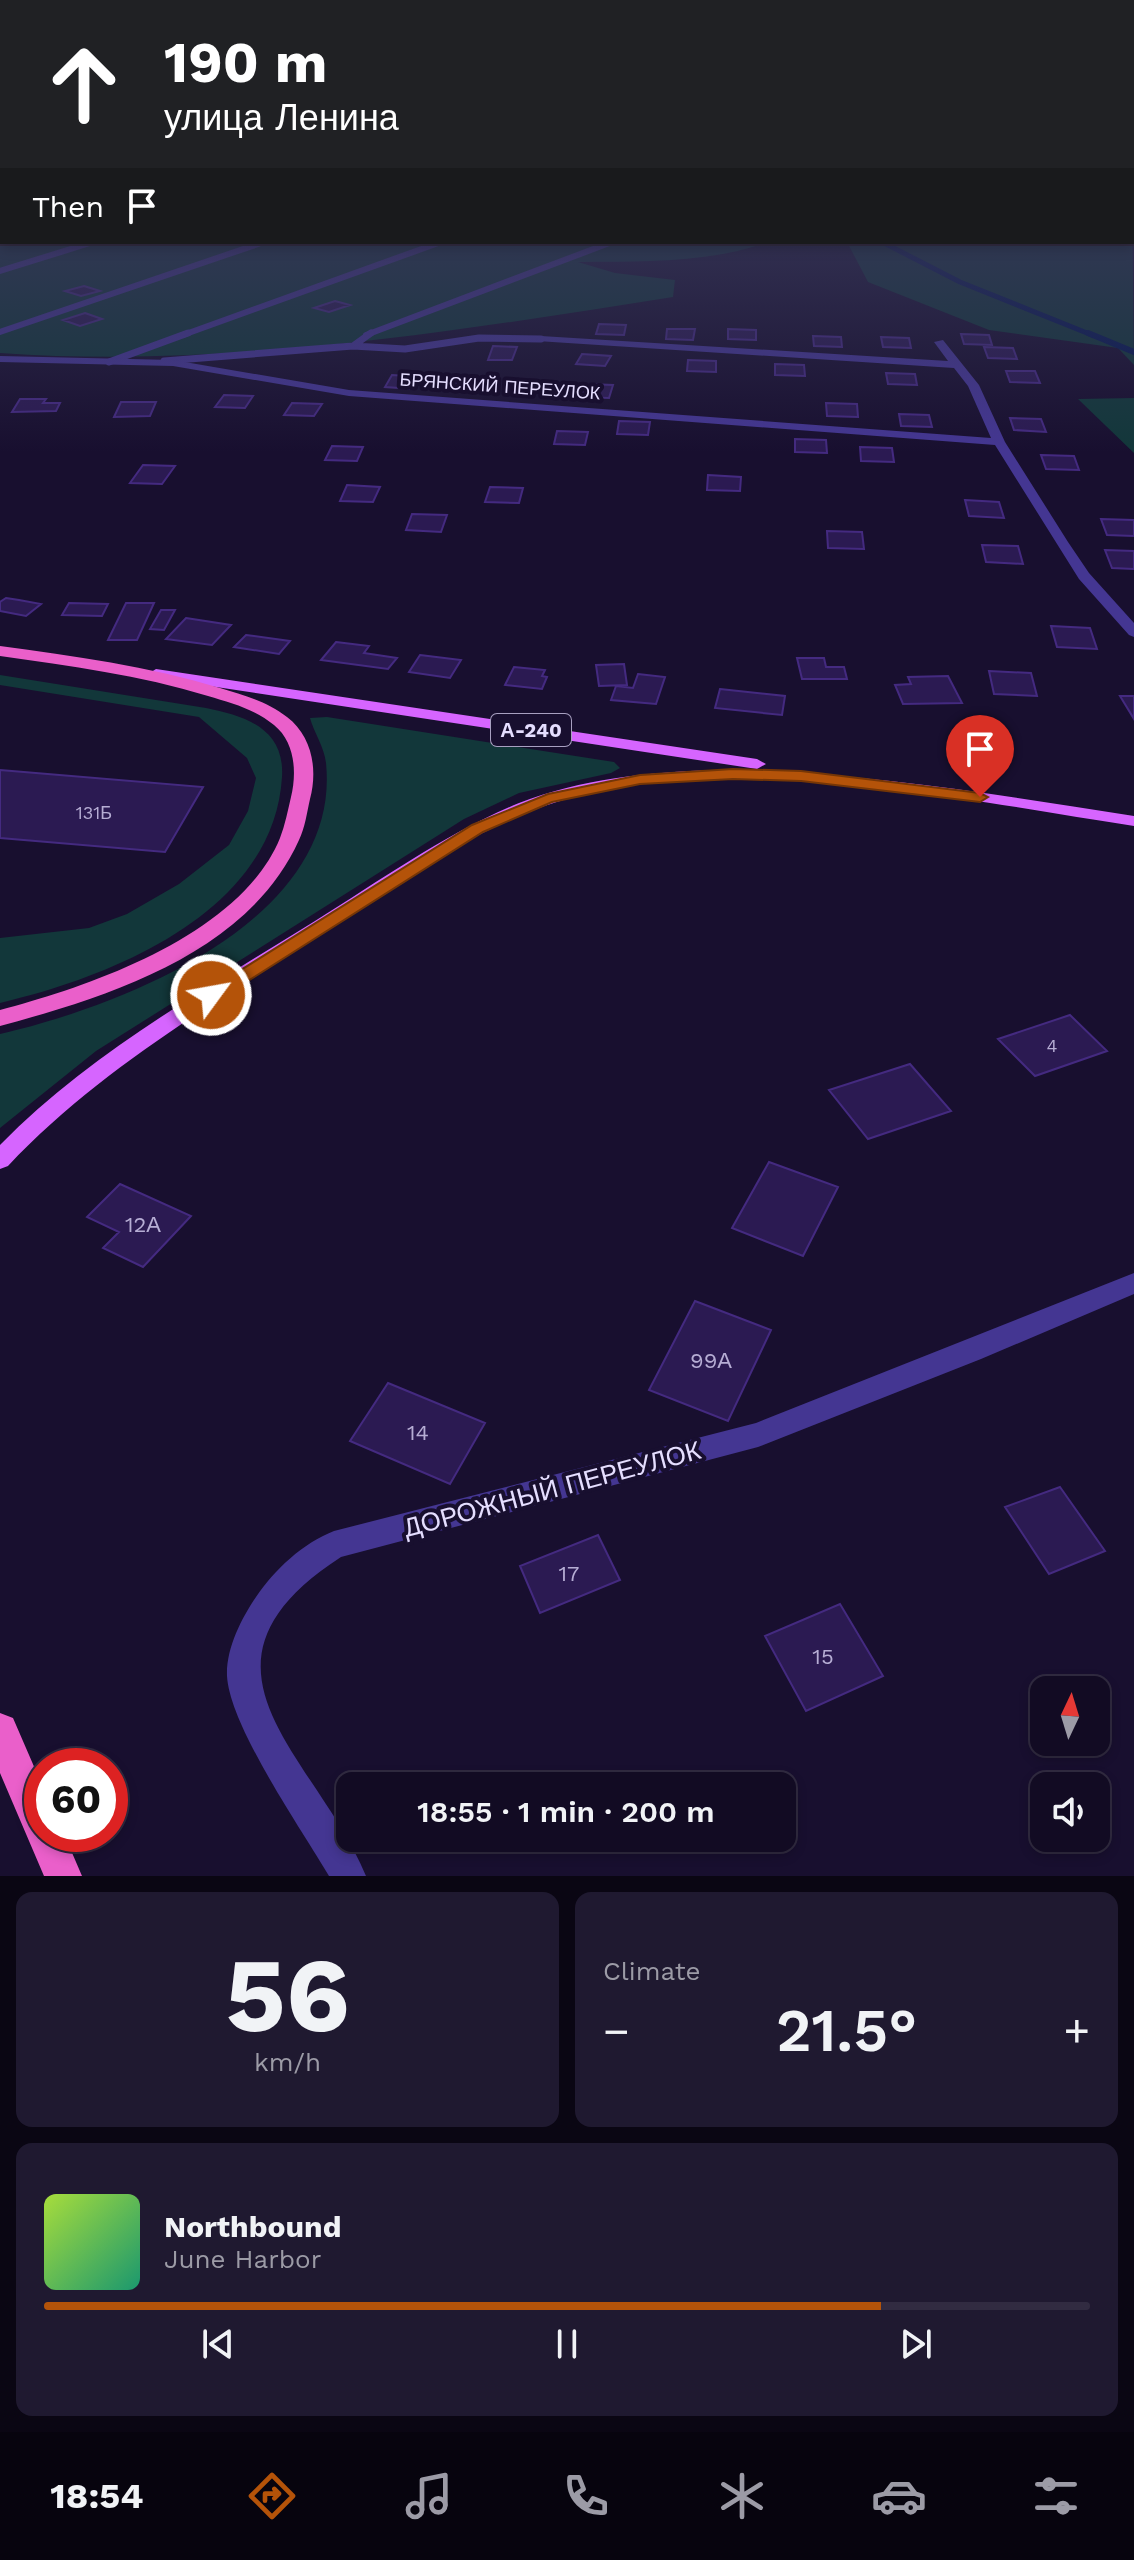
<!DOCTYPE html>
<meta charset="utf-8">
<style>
body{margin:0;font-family:"Work Sans",sans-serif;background:#1f1930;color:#f1f3f6;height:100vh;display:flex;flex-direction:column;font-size:30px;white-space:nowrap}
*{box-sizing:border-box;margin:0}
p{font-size:26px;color:#9c9ba6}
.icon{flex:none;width:44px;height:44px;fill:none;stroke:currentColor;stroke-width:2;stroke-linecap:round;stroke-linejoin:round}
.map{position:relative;height:1876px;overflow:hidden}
.panel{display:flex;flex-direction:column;gap:16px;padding:16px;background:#0a0613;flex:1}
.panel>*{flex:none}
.top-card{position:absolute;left:0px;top:0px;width:1134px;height:244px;box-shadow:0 4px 12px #0003,0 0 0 2px #312b41;background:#202124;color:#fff;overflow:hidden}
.needle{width:52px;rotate:4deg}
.controls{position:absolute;left:1030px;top:1676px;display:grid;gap:16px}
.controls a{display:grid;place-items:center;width:80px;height:80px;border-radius:16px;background:#120b23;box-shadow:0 4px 12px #0003,0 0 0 2px #312b41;font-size:40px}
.speed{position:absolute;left:24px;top:1748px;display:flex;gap:16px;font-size:40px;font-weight:700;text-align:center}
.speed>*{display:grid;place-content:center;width:104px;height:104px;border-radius:50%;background:#120b23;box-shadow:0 4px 12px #0003,0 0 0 2px #312b41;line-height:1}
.speed .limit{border:12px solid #d22;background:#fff;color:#111}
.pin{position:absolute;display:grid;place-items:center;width:68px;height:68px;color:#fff;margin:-82px -34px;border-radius:50% 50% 50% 0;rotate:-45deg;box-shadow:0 0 8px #0007}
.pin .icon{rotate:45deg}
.me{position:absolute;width:88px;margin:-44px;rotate:58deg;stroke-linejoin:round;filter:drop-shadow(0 0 6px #0008)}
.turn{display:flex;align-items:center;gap:28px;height:168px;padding:0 32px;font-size:36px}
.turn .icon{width:104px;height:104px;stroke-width:2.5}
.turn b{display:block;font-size:56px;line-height:68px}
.then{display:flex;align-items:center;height:76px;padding:0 32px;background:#0003;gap:16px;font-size:30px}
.big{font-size:60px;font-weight:600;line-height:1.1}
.panel .widget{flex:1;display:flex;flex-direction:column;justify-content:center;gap:12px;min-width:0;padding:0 28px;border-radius:16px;background:#1f1930}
.panel .dial{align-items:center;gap:0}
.dial b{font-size:104px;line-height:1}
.song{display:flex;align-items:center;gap:24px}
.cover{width:96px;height:96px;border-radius:12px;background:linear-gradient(135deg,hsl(80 70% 55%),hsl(160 70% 35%))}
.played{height:8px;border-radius:4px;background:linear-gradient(90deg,#b45309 80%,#312b41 80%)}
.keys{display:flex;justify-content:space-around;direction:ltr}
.heat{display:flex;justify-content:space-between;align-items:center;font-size:44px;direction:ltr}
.panel .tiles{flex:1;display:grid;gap:16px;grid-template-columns:1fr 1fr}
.widget:last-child{grid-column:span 2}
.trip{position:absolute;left:336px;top:1772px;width:460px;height:80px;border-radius:16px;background:#120b23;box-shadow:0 4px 12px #0003,0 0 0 2px #312b41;font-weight:600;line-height:80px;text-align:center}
.dock{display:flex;height:128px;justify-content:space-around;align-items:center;background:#07040e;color:#9c9ba6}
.dock .icon{width:56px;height:56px}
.dock .selected{color:#b45309}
.dock b{font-size:36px;color:#f1f3f6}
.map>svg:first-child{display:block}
.green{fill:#12373a}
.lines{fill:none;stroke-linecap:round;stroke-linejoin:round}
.stream-far1{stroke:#061952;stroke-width:5}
.stream{stroke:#061952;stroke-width:6}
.building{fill:#2b1a52;stroke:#442a80;stroke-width:2}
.service-far1{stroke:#443692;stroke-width:6}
.service{stroke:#443692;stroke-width:7}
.minor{fill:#443692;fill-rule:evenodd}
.primary{fill:#d665ff;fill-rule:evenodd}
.trunk{fill:#ea5fca;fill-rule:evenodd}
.route{fill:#b45309;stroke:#753606;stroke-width:2}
.labels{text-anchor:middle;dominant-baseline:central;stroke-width:8;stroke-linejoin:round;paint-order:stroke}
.far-street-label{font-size:18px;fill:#e5deff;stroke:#180f2f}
.number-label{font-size:18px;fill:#b6add4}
.shield{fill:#180f2f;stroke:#a8a0c1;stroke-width:2}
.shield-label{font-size:20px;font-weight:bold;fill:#e5deff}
.near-number-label{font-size:22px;fill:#b6add4}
.near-street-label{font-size:26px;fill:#e5deff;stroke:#180f2f}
</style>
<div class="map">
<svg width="1134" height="1876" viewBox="0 0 1134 1876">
<rect width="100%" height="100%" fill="#180f2f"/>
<path class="green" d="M 0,189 L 2,242 L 768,242 C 706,264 643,261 578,262 L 615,273 L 675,280 L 673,297 C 450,332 226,369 0,353 Z
M 1132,191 L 1134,365 L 1118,348 L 989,330 L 868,282 L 847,242 L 1132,242 Z
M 1134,398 L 1134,453 L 1078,399 Z
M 0,675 L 206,708 C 246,716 285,729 282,777 C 274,912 112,977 0,1003 L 0,938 L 89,928 L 127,914 L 179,884 L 229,845 L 248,811 L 256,778 L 247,758 L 199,717 L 0,685 Z
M 327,717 L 614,762 L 620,768 L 611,773 L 519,793 L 464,819 L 96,1051 L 0,1128 L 0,1034 C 122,1006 342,921 326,763 C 324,746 314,733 310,718 Z"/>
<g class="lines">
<path class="stream-far1" d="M 882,242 L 960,282 L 1092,335"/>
<path class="stream" d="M 1088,333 L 1134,352"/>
</g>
<path class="building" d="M 84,286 L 100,291 L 81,296 L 65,291 Z
M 335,301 L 350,305 L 329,312 L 314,308 Z
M 85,313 L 102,319 L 80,326 L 63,320 Z
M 599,324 L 626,325 L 624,335 L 596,334 Z
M 667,329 L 695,329 L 693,340 L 666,339 Z
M 728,329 L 756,330 L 756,340 L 728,339 Z
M 961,334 L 989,335 L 992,345 L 964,344 Z
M 813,336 L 841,337 L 842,347 L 814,346 Z
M 881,337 L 909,338 L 911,348 L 883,347 Z
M 493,346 L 517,347 L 512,360 L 488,360 Z
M 984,347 L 1013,348 L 1017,359 L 988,358 Z
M 582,354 L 611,356 L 605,366 L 576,364 Z
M 688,360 L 716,361 L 716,372 L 687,371 Z
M 775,364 L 804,365 L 805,376 L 775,375 Z
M 1006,371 L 1035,371 L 1040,383 L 1010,382 Z
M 886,373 L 915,374 L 917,385 L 888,384 Z
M 392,375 L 420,377 L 414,389 L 385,387 Z
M 442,376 L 477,378 L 470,390 L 435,388 Z
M 587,384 L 613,385 L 609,398 L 582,397 Z
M 224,395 L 253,396 L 245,408 L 215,407 Z
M 20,399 L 46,399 L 43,403 L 60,403 L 56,411 L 12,412 Z
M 121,402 L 156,402 L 150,416 L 114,417 Z
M 292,403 L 322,404 L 314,416 L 284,415 Z
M 826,403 L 857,404 L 858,417 L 827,416 Z
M 899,414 L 929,415 L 932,427 L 901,426 Z
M 1010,418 L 1041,419 L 1046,432 L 1014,430 Z
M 619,421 L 650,422 L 648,435 L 617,434 Z
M 557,431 L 588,432 L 585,445 L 554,444 Z
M 795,439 L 826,440 L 827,453 L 795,452 Z
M 332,446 L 363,447 L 357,461 L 325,460 Z
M 860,447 L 892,448 L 894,462 L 861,461 Z
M 1041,455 L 1074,456 L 1079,470 L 1046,469 Z
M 143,465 L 175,466 L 162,484 L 130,483 Z
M 708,475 L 741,477 L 740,491 L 707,490 Z
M 347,485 L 380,487 L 373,502 L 340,501 Z
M 490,487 L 523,488 L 519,503 L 485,502 Z
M 965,500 L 999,502 L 1004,518 L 969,516 Z
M 412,514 L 447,515 L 441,532 L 406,530 Z
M 1101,519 L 1134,520 L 1134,536 L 1107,535 Z
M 827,531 L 862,532 L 864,549 L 828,548 Z
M 982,545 L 1018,546 L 1023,564 L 986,562 Z
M 1105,550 L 1134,551 L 1134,569 L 1112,568 Z
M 6,598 L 19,600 L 41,604 L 26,616 L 0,611 L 0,602 Z
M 69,603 L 108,604 L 102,616 L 62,615 Z
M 126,603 L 154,603 L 137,640 L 108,640 Z
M 161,610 L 175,610 L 164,630 L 150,629 Z
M 186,618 L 231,625 L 212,645 L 166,639 Z
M 1051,626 L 1090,628 L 1097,649 L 1057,647 Z
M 246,635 L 290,641 L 279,654 L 234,647 Z
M 336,642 L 369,646 L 364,653 L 397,658 L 388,669 L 321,660 Z
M 420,655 L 461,660 L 450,678 L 409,672 Z
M 797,658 L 824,658 L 826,667 L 844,667 L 847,679 L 802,679 Z
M 624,664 L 627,685 L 599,686 L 596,665 Z
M 514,667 L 545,670 L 542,676 L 547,677 L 542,689 L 505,685 Z
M 989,671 L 1031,673 L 1037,696 L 994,694 Z
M 638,674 L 665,677 L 656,704 L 611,700 L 616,686 L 633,688 Z
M 948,676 L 962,703 L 903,704 L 895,685 L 911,684 L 908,677 Z
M 720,689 L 785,696 L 782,715 L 715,708 Z
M 1120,696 L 1134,696 L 1134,719 Z
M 0,770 L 203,787 L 165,852 L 0,838 Z
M 1070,1015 L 1107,1051 L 1035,1076 L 998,1039 Z
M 910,1064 L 951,1111 L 868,1139 L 829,1090 Z
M 769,1162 L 838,1187 L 803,1256 L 732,1228 Z
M 120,1184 L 191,1216 L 143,1267 L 103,1248 L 119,1232 L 87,1217 Z
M 695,1301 L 771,1330 L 728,1421 L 649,1390 Z
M 388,1383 L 485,1423 L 450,1484 L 350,1441 Z
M 1060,1487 L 1105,1551 L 1049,1574 L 1005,1507 Z
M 598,1535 L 620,1580 L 540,1613 L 520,1566 Z
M 840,1604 L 883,1676 L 806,1711 L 765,1636 Z"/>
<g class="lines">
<path class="service-far1" d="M 0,271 L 93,242
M 0,332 L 264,242
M 183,335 L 441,242
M 366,335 L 612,242"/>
<path class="service" d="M 371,333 L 353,346 L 405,349 L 479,338 L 541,339
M 164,361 L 353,346
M 109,362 L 188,333"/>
<path class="minor" d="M 541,336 L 948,361 L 934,342 L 943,340 L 979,385 L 1005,442 L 1068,542 L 1089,573 L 1134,623 L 1134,637 L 1129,635 L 1079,579 L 995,445 L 349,396 L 173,366 L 0,362 L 0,356 L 173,360 L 349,390 L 991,438 L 968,386 L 954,368 L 537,341 L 536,339 Z
M 1134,1273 L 1134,1294 L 981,1359 L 758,1447 L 341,1557 C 171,1667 316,1755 366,1876 L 329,1876 C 302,1830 230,1727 227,1676 C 226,1649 241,1619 256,1597 C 274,1570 303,1543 334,1531 L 756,1423 Z"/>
<path class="primary" d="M 156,669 L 757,759 L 766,764 L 757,769 L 150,677 L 148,674 Z
M 715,770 C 856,771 994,794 1134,816 L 1134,826 C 956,799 706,744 534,810 C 445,844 367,905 287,956 C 188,1019 89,1080 8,1166 L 0,1169 L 0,1145 C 90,1053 206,989 315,921 C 381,880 446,833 519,803 C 581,779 648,772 715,770 Z"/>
<path class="trunk" d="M 0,646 C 74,656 148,666 220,688 C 243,695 267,701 287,717 C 312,736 318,769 310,799 C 307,812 305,828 299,840 C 248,953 110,996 0,1026 L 0,1010 C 92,986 241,934 280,838 C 285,825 288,810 291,797 C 297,772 295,742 274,725 C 255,709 231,703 208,696 C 140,675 70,666 0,656 Z
M 0,1713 L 13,1718 L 42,1785 L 42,1834 L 64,1834 L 82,1876 L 44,1876 L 0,1773 Z"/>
</g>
<linearGradient id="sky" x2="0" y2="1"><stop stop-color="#0d081a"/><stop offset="0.42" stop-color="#373758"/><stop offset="1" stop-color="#373758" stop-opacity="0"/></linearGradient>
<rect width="1134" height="452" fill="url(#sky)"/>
<path class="route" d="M 733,769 L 801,771 L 980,793 L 988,797 L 980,802 L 801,781 L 733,779 L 640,784 L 552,802 L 483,832 L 218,1000 L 211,1001 L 201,995 L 472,825 L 548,794 L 640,775 Z"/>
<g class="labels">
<g class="far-street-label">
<text transform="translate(500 386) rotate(4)">БРЯНСКИЙ ПЕРЕУЛОК</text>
</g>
<g class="number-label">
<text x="94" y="812">131Б</text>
<text x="1052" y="1045">4</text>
</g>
<rect class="shield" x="491" y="714" width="80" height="32" rx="6"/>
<g class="shield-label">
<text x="531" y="730">А-240</text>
</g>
<g class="near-number-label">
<text x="143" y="1224">12А</text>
<text x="711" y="1360">99А</text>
<text x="418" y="1432">14</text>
<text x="569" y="1573">17</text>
<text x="823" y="1656">15</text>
</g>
<g class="near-street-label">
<text transform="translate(552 1489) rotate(-15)">ДОРОЖНЫЙ ПЕРЕУЛОК</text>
</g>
</g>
</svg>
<div class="controls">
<a><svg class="needle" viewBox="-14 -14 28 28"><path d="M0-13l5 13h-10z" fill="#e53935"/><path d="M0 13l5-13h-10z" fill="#9c9ba6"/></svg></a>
<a><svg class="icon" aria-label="sound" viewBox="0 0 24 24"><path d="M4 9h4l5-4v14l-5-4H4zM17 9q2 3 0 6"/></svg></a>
</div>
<div class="speed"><div class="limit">60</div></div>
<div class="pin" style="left:980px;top:797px;background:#d93025"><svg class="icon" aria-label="arrive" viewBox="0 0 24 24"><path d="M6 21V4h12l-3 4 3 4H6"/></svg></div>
<svg class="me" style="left:211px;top:995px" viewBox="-20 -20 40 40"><circle r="17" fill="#b45309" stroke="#fff" stroke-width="3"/><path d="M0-11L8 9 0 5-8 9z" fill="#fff"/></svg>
<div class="trip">18:55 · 1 min · 200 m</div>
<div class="top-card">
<div class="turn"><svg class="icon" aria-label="ahead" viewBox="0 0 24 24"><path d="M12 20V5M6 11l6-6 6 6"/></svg><div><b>190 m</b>улица Ленина</div></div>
<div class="then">Then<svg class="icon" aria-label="arrive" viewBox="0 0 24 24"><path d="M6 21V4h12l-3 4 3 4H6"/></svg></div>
</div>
</div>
<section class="panel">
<div class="tiles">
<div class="widget dial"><b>56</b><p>km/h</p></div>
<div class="widget"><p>Climate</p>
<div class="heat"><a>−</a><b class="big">21.5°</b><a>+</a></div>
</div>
<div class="widget">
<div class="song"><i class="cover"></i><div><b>Northbound</b><p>June Harbor</p></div></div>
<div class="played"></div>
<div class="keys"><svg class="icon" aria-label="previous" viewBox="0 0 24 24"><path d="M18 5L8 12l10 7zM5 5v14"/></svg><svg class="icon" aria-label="pause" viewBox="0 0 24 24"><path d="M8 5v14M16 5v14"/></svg><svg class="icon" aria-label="next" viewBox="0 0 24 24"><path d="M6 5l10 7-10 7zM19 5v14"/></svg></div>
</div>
</div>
</section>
<nav class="dock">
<b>18:54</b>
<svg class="icon selected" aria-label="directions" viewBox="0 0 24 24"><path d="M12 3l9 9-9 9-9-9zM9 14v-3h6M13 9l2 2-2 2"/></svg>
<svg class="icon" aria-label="music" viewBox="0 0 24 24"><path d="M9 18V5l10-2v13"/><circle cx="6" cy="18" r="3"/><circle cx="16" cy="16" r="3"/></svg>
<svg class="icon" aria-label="phone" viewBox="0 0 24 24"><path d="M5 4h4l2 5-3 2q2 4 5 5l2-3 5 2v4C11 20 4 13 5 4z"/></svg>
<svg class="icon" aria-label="climate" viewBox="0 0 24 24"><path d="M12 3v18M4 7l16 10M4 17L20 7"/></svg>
<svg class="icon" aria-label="car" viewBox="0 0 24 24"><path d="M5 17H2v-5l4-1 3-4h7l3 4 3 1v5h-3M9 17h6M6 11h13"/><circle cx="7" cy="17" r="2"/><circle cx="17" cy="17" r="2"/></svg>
<svg class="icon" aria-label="filters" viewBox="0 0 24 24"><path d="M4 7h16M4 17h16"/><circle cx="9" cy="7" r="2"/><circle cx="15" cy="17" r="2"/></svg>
</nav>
